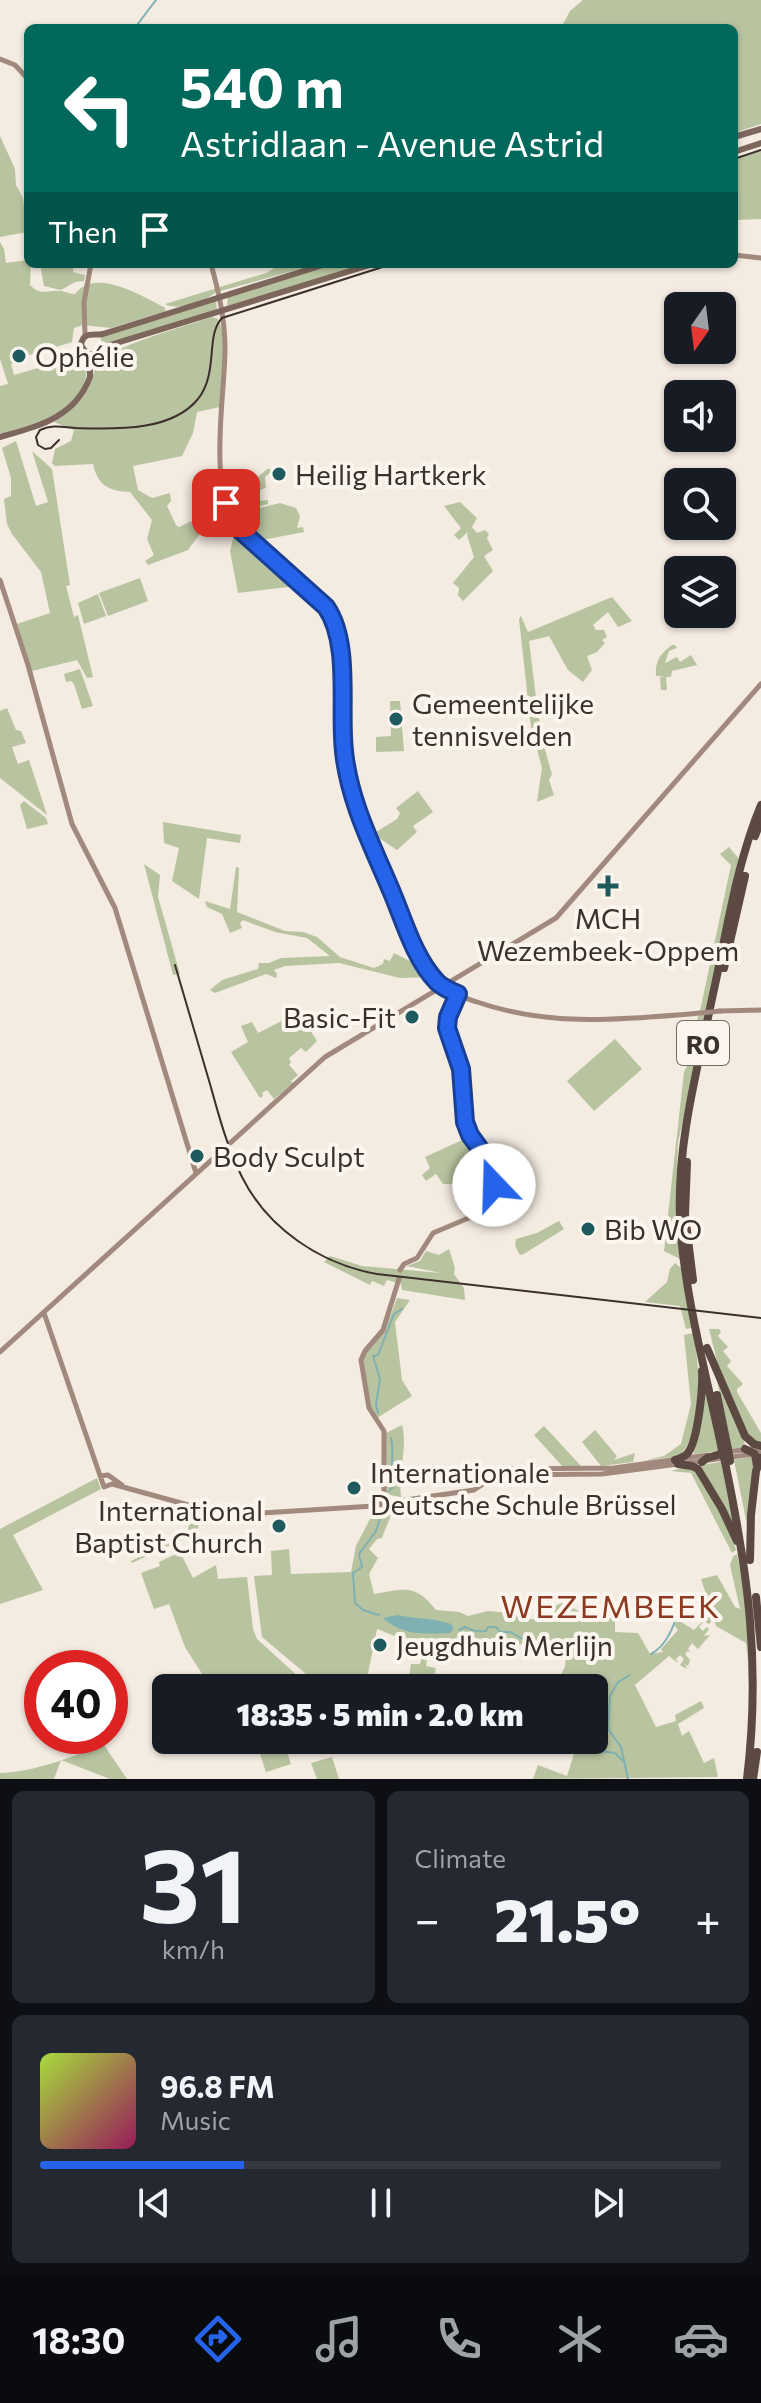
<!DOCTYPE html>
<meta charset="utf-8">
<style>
body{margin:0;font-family:Commissioner,sans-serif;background:#242831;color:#f1f3f6;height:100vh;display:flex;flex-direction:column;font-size:30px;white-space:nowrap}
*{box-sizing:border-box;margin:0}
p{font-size:26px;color:#9ea1a6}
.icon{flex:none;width:44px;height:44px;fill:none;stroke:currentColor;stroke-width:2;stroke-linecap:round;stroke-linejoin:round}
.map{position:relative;height:1779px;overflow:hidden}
.drawer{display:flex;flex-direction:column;gap:12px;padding:12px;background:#0d0f14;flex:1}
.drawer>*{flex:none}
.banner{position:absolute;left:24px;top:24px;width:714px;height:244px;border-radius:12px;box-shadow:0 2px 6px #0004;background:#00695c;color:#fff;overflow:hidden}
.needle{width:52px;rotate:194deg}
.buttons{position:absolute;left:664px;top:292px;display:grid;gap:16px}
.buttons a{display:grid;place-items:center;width:72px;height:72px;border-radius:12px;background:#171b24;box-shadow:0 2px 6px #0004;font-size:40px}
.speed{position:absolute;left:24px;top:1650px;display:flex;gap:16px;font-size:40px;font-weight:700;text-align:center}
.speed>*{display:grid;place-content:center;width:104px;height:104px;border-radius:50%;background:#171b24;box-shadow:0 2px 6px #0004;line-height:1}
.speed .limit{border:12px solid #d22;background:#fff;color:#111}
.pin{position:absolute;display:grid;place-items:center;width:68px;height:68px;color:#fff;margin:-34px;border-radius:16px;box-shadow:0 4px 12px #0006}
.me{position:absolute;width:88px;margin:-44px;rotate:339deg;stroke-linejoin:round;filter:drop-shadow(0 0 6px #0008)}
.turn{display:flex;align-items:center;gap:28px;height:168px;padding:0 24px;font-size:36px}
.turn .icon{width:104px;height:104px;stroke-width:2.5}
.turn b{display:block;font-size:56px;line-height:68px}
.then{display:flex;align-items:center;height:76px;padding:0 24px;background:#0003;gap:16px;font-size:30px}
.big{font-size:60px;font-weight:800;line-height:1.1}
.drawer .card{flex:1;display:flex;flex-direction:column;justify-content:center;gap:12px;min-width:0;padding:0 28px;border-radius:12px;background:#242831}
.drawer .dial{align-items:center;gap:0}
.dial b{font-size:104px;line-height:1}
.song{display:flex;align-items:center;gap:24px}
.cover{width:96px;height:96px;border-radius:12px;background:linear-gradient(135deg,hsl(80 70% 55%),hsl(330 70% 35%))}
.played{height:8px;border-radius:4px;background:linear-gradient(90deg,#2563eb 30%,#363941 30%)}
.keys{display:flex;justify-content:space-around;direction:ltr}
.heat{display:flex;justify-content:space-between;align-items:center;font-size:44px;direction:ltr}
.drawer .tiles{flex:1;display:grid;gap:12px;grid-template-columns:1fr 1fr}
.card:last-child{grid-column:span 2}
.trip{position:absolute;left:152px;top:1674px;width:456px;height:80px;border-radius:12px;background:#171b24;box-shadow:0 2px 6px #0004;font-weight:800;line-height:80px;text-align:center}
.tab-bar{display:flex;height:128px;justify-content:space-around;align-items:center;background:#090b0e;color:#9ea1a6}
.tab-bar .icon{width:56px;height:56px}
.tab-bar .active{color:#2563eb}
.tab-bar b{font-size:36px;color:#f1f3f6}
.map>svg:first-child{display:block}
.green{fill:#b8c4a0}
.water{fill:#7fb0b2}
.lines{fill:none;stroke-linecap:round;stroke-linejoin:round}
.stream{stroke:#7fb0b2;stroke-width:2}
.secondary{stroke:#a18a7d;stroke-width:5}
.primary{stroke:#7d675c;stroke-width:6}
.highway{stroke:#5c4a42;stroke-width:8}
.tram{stroke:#3b302b;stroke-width:2}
.secondary-bridge{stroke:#a18a7d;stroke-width:5}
.highway-bridge{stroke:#5c4a42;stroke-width:8}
.route-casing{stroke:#184099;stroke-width:20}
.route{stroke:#2563eb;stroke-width:14}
.poi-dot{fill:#1f5a5e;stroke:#fbf5ee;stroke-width:3}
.labels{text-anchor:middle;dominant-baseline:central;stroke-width:8;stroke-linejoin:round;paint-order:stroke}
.shield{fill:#fbf5ee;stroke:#756b66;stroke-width:2}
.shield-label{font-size:26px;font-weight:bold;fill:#3b302b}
.poi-label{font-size:28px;fill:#3b302b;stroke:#fbf5ee;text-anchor:start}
.quarter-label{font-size:32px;letter-spacing:2px;fill:#8c3b22;stroke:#fbf5ee}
</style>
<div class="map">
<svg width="761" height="1779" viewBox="0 0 761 1779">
<rect width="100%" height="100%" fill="#f4ebe1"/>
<path class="green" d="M 583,0 L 761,0 L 761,124 L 734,133 L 734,28 L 561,28 L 570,11 Z
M 0,136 L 15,169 L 16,185 L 23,198 L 27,232 L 0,237 Z
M 761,151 L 761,219 L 734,220 L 734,160 Z
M 0,242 L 4,249 L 6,263 L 28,260 L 28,264 L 31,264 L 30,285 C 41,297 48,289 62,291 C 66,292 71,294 75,294 C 95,267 140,295 164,307 L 166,311 L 111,328 L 83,325 L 74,328 L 72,342 L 30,355 L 26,350 L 17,352 L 16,362 L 11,364 L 14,375 L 72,358 L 87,367 C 86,413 36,423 0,434 L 0,386 L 8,384 L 0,359 Z
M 40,264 L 74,264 L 73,272 L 85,275 L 84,281 L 75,282 L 61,290 L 44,286 Z
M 278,264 L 318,264 L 217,292 C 204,301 178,312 165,304 L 266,273 L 278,266 Z
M 332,264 L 368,264 L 227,306 L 228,296 Z
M 216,301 L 217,310 L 103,346 L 100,336 Z
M 212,317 L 218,319 C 231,345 222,379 220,407 L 197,412 L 193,433 L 182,456 L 133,466 L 138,490 L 152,498 L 170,493 L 171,501 L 167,506 L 176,525 L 179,527 L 191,521 L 202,531 L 188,550 L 148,565 L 145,561 L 154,555 L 147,539 L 152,520 L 130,492 C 109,491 98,486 93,464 L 55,466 L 52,463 L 55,449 L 71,441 L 74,430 L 54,422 C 70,412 85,400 91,382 C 93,376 94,369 97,364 C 111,346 187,326 212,317 Z
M 16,441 L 36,506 L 48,502 L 32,451 L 52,469 L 70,585 L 66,586 L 74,617 L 78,615 L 93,677 L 87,678 L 77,660 L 32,671 L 17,624 L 50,613 L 41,572 L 12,534 L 7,524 L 4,499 L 11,496 L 11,478 L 2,448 Z
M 267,469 L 272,469 L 272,471 L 265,477 L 266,488 L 260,490 L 260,501 L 268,500 L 268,504 L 231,512 L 232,500 Z
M 460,502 L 477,518 L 472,527 L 477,533 L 485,530 L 489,534 L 487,538 L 493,550 L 484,556 L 493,571 L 463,601 L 458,595 L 459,588 L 453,583 L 474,557 L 467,535 L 468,532 L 459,540 L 454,535 L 461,528 L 444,506 Z
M 280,503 L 296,508 L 300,516 L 297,528 L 303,527 L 304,532 L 257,541 C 248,534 242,527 247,514 L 252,510 Z
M 235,531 L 293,581 L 288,587 L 238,593 L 230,551 Z
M 140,578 L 148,601 L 108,616 L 99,593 Z
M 98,594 L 106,616 L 84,624 L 78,603 Z
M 612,597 L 632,621 L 618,627 L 608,612 L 593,625 L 596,630 L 604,630 L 607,637 L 602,640 L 605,643 L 597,652 L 587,656 L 592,670 L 583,682 L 568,670 L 549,636 L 529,641 C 535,686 538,731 552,774 L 549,780 L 554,795 L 537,802 L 542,768 L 531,727 L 519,619 L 521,616 L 528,632 Z
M 672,645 L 675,645 L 677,648 L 669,651 L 665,663 L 677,657 L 680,662 L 691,655 L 697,665 L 672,671 L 671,677 L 666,677 L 667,690 L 661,690 L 660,677 L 664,676 L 656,676 C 655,661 660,654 672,645 Z
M 80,669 L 93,706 L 82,709 L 74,684 L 71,681 L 66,682 L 64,674 Z
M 390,701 L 400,701 L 404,751 L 376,752 L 376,737 L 391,736 Z
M 7,708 L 16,730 L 21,731 L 26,743 L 12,747 L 18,764 L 29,760 L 47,815 L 0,778 L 0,711 Z
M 418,791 L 433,812 L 413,826 L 417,832 L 397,850 L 373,834 L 397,819 L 400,813 L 396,808 Z
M 24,801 L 46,818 L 48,824 L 27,829 L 20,805 Z
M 163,822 L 241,835 L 240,843 L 207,838 L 199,899 L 172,881 L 179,848 L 164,843 Z
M 729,847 L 739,859 L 706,1010 L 700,1011 L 731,865 L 720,854 Z
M 144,864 L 160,875 L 158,897 L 180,974 L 173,975 Z
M 236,867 L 239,868 L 237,912 L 285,931 L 303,932 L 317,937 L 340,957 L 374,968 L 383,964 L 384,959 L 390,961 L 394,953 L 410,961 L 412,949 L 431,977 L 400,978 L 339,963 L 285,966 L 274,970 L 277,974 L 276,978 L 266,974 L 215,993 L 210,990 L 222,980 L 258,969 L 259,963 L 269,963 L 281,958 L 330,956 L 307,938 L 275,932 L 243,920 L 240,923 L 242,928 L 230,933 L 222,914 L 207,907 L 205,901 L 230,909 Z
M 299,1012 L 317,1041 L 306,1052 L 301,1048 L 289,1058 L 291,1062 L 289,1065 L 298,1075 L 291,1081 L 293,1083 L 274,1099 L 267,1090 L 262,1093 L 263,1096 L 260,1098 L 231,1052 L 248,1042 L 241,1026 L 252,1022 L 258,1033 Z
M 705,1015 L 678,1143 L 676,1198 L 680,1259 L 664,1251 L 684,1072 L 690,1060 L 698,1016 Z
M 615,1039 L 642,1069 L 594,1111 L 567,1081 Z
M 469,1137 L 484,1158 L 453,1184 L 443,1184 L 436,1174 L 426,1181 L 422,1175 L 430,1168 L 425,1157 Z
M 559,1221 L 564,1229 L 522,1255 L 519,1254 L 515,1245 L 516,1239 L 537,1233 Z
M 449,1249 L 455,1268 L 454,1274 L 464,1288 L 465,1300 L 402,1290 L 401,1284 L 387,1280 L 384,1286 L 372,1281 L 370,1285 L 324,1262 L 330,1256 L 362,1266 L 441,1273 L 407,1266 L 420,1261 L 426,1251 L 439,1255 Z
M 675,1263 L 681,1268 L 692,1328 L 686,1329 L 680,1306 L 645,1302 L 667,1282 L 670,1269 Z
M 397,1298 L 410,1300 L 395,1322 L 402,1380 L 412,1396 L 377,1418 L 371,1407 L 363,1359 L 366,1352 L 385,1330 Z
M 709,1329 L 719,1329 L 721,1332 L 718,1336 L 728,1347 L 723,1351 L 731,1361 L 727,1366 L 743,1384 L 737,1389 L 737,1392 L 761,1433 L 761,1445 L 751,1441 L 718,1365 Z
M 693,1333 C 700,1368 705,1426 680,1456 L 643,1461 L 664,1456 L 681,1444 L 691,1404 L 684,1335 Z
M 715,1372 L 744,1439 L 745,1447 L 732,1449 Z
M 703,1376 L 719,1451 L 694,1454 L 693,1447 Z
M 402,1425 C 408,1445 398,1474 401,1497 L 385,1494 L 386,1433 Z
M 544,1426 L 582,1467 L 564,1468 L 534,1435 Z
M 595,1430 L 617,1456 L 614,1460 L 635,1453 L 633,1462 L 601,1466 L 582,1442 Z
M 754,1456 L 749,1535 L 734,1460 Z
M 721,1462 L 736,1534 L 702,1467 L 702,1465 Z
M 686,1467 C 688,1468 696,1471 698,1473 C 709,1484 733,1535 736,1550 L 732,1553 L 691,1473 L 671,1471 Z
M 97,1478 L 101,1489 L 13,1535 L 43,1590 L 0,1604 L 0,1529 Z
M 193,1509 L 201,1511 L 197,1533 L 132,1563 L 131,1561 L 187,1533 Z
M 374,1511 L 391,1515 L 382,1538 L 377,1539 L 369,1549 L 378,1558 L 369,1574 L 374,1594 C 404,1589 415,1583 436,1610 L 459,1612 L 468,1616 L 488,1611 L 509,1613 L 543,1622 L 557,1605 L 562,1603 L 594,1618 L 615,1618 L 615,1632 L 638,1633 L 650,1654 L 663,1652 L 661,1649 L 678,1630 L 674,1625 L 678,1621 L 676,1609 L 702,1594 L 706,1607 L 692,1613 L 698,1605 L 681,1622 L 694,1630 L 709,1615 L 711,1622 L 709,1624 L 704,1621 L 699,1627 L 703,1631 L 707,1627 L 709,1629 L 704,1636 L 710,1635 L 698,1649 L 692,1643 L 688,1649 L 691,1652 L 688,1651 L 685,1654 L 690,1660 L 688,1666 L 685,1664 L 687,1669 L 680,1665 L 684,1659 L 680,1655 L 676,1659 L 678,1663 L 669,1656 L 635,1685 L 656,1727 L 676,1721 L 675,1715 L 701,1701 L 704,1708 L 678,1724 L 682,1736 L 689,1731 L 704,1763 L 714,1758 L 718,1777 L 533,1779 L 538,1765 L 567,1776 L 575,1751 L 582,1745 L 582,1740 L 594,1740 L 594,1688 L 563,1688 L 564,1680 L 559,1678 L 565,1667 L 566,1656 L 533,1646 L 490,1640 L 400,1638 L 377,1629 L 365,1688 L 318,1688 L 306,1674 L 262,1637 L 254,1576 L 272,1575 L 271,1551 L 289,1549 L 291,1574 L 351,1572 L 356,1546 Z
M 180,1552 L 193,1578 L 216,1565 L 218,1579 L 247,1577 L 253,1629 L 257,1639 L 311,1688 L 211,1688 L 185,1647 L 169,1604 L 154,1609 L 141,1573 L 160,1566 L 159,1562 Z
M 737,1554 L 747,1608 L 748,1663 L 746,1643 L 716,1626 L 712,1612 L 716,1610 L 714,1607 L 711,1609 L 701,1579 L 717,1575 L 735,1607 L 740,1609 L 730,1565 L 733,1556 Z
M 425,1645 L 429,1645 L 426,1666 L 436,1668 L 432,1688 L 407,1688 L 411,1664 L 420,1664 Z
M 250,1740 L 328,1740 L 287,1752 L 291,1764 L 266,1772 L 259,1751 Z
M 104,1745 L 127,1779 L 110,1779 L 61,1760 L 54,1779 L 0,1779 L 0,1773 C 35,1772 71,1757 104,1745 Z
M 332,1757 L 339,1779 L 317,1779 L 311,1763 Z"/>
<path class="water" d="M 397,1615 C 416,1619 434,1618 451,1624 L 454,1629 L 450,1633 C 425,1634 403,1636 383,1618 Z"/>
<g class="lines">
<path class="stream" d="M 137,25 L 156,0
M 378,1413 L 376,1405 L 380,1379 L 373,1356 L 378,1355 L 394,1314 L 402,1309
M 389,1491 L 393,1487 C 389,1470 395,1454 391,1438
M 379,1615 L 363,1610 L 355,1603 L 353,1573 L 362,1567 L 359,1554 L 376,1531 L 382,1513
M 459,1630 L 465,1627 C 473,1631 477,1632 486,1631 L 488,1627 L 496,1627 L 500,1632 L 510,1632 L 528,1642
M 534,1643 L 567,1647 L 582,1643 L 584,1658
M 651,1654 C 666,1646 673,1628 678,1613
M 600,1751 L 615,1753 L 625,1763
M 628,1779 L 621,1747 L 608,1729 L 610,1696 L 618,1682 L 630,1675"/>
<path class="secondary" d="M 0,59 L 15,65 L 28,79
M 734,255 L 761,258
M 211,264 C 219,293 225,319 225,349 C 225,399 206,489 240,530 L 326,607 C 330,612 334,617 336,623 C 346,650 341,714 343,746 C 347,808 391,889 415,948 C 421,960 428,975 438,984 C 448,993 465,998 477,1002 C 553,1028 624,1019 701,1013
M 85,335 L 84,302 L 91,264
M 0,580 L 28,665 L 72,824 L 115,908 L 196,1173
M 458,994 L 448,1017 L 447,1028 L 461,1069 L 465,1122 L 470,1135 L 491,1164 L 499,1183 L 498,1186 L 495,1185
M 720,1011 L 761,1010
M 400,1270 L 404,1264 L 417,1258 L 433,1233 L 471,1217 L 494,1185
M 44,1313 L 104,1487 L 112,1484 L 192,1506 L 245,1514 L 374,1506 L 381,1504 L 386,1498 L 392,1502 L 474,1490 L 497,1475
M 0,1352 L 325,1057 L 556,918 L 761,684
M 726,1452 L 760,1448
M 688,1463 L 761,1453
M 678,1464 L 602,1474 L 507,1475 L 501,1478 L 496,1473 L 500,1469 L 614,1468 L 708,1455
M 100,1476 L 108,1475 L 122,1485
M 384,1498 L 384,1431 L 369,1408 L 361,1360 L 365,1351 L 383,1330 L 399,1279
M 381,1504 L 387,1508 L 392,1502"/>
<path class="primary" d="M 734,137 L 761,129
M 734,152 L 761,143
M 88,354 L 95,354 L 110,345 L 373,264
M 90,377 L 90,359 L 81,345 C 83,331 93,336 103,334 L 326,264
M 0,437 C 38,426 75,418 90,377"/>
<path class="highway" d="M 755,836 L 761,820
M 724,968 L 745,876
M 687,1162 L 685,1215 L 693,1280
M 707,1348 L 745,1436 L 754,1444 L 761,1446
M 717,1395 L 728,1449
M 745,1449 L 755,1454 L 757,1466
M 722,1450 C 707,1377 683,1291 680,1217 C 677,1141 698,1067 713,994 C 727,931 736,865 761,805
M 675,1460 C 680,1458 683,1458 687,1454 C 698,1442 703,1388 702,1371
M 702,1462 L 707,1458 L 724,1453
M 725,1462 C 748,1573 761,1665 747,1779
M 678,1464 L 692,1466 L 698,1469 L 722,1509 L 737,1541
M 750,1560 L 751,1515 L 756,1471 L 761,1458
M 756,1597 L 761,1647
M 753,1779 L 757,1752"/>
<path class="tram" d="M 734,159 L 761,150
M 59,440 L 51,448 L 45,449 L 38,445 L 36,437 L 40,430 C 53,424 62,427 76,428 C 115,429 171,432 198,399 C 219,372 205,336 222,318 L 392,264
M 175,965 C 187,1005 198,1044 210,1084 C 219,1116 227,1147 242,1177 C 268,1229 321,1264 377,1274 L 761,1318"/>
<path class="secondary-bridge" d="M 701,1013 L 720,1011"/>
<path class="highway-bridge" d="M 728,1449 L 730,1461
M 722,1450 L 725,1462"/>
</g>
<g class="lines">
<defs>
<path id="route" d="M 226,503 L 232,520 L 240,530 L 326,607 C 351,643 339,708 344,751 C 349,802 374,849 393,895 C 405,924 415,959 437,982 C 443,988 451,991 458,994 L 448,1017 L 447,1028 L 461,1069 L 465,1122 L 470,1135 L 491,1164 L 497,1181 L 494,1185"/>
</defs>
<use href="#route" class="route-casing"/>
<use href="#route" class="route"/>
</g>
<g class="poi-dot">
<circle cx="19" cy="356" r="8"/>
<circle cx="279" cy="474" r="8"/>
<circle cx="396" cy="719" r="8"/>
<path d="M604 874h8v8h8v8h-8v8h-8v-8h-8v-8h8z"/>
<circle cx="412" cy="1017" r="8"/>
<circle cx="197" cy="1156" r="8"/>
<circle cx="588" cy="1229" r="8"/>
<circle cx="354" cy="1488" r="8"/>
<circle cx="279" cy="1526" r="8"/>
<circle cx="380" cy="1645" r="8"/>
</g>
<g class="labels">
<rect class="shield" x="677" y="1021" width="52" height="44" rx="6"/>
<g class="shield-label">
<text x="703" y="1043">R0</text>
</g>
<g class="poi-label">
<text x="35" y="356">Ophélie</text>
<text x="295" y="474">Heilig Hartkerk</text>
<text x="412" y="703">Gemeentelijke<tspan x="412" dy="32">tennisvelden</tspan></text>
<text x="608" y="918" text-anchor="middle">MCH<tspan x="608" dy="32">Wezembeek-Oppem</tspan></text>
<text x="396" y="1017" text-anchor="end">Basic-Fit</text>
<text x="213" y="1156">Body Sculpt</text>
<text x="604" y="1229">Bib WO</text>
<text x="370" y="1472">Internationale<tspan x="370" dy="32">Deutsche Schule Brüssel</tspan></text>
<text x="263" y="1510" text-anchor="end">International<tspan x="263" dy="32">Baptist Church</tspan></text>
<text x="396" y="1645">Jeugdhuis Merlijn</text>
</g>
<g class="quarter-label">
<text x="611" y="1605">WEZEMBEEK</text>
</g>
</g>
</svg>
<div class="buttons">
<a><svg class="needle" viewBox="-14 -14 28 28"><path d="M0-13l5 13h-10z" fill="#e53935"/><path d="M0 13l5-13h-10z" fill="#9ea1a6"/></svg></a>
<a><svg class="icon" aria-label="sound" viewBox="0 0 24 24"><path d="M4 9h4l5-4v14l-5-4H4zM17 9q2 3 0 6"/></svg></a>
<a><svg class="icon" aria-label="search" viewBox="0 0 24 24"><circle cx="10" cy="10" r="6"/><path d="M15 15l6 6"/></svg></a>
<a><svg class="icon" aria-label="layers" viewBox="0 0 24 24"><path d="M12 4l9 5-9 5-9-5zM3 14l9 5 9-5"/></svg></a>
</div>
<div class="speed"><div class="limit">40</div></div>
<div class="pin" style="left:226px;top:503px;background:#d93025"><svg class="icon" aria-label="arrive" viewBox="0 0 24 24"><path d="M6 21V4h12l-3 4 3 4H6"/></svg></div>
<svg class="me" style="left:494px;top:1185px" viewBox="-20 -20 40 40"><circle r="19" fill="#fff"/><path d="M0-13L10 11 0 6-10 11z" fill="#2563eb"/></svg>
<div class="trip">18:35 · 5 min · 2.0 km</div>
<div class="banner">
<div class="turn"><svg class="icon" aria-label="left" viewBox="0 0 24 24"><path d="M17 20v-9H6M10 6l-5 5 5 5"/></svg><div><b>540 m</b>Astridlaan - Avenue Astrid</div></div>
<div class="then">Then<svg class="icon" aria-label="arrive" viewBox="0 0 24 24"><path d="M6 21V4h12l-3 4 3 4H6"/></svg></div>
</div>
</div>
<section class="drawer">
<div class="tiles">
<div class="card dial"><b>31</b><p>km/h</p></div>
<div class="card"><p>Climate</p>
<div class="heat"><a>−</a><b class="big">21.5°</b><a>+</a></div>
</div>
<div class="card">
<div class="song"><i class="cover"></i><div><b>96.8 FM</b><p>Music</p></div></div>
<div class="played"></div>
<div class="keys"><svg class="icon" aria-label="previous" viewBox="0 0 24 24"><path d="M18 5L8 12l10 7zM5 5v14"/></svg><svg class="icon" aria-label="pause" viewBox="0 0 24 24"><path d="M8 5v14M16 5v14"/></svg><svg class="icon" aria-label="next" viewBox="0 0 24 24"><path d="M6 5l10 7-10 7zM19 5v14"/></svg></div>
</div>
</div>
</section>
<nav class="tab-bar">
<b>18:30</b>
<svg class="icon active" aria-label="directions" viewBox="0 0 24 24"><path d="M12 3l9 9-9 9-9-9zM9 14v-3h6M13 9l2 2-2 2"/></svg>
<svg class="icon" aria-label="music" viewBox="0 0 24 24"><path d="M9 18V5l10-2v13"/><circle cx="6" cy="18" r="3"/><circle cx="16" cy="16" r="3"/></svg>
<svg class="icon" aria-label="phone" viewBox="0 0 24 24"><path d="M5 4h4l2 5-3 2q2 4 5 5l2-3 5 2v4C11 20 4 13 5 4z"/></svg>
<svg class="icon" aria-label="climate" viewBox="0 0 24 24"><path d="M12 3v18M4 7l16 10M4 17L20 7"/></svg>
<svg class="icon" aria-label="car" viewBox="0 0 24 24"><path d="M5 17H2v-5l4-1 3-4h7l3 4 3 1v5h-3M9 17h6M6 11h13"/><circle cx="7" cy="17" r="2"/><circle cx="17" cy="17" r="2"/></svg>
</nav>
